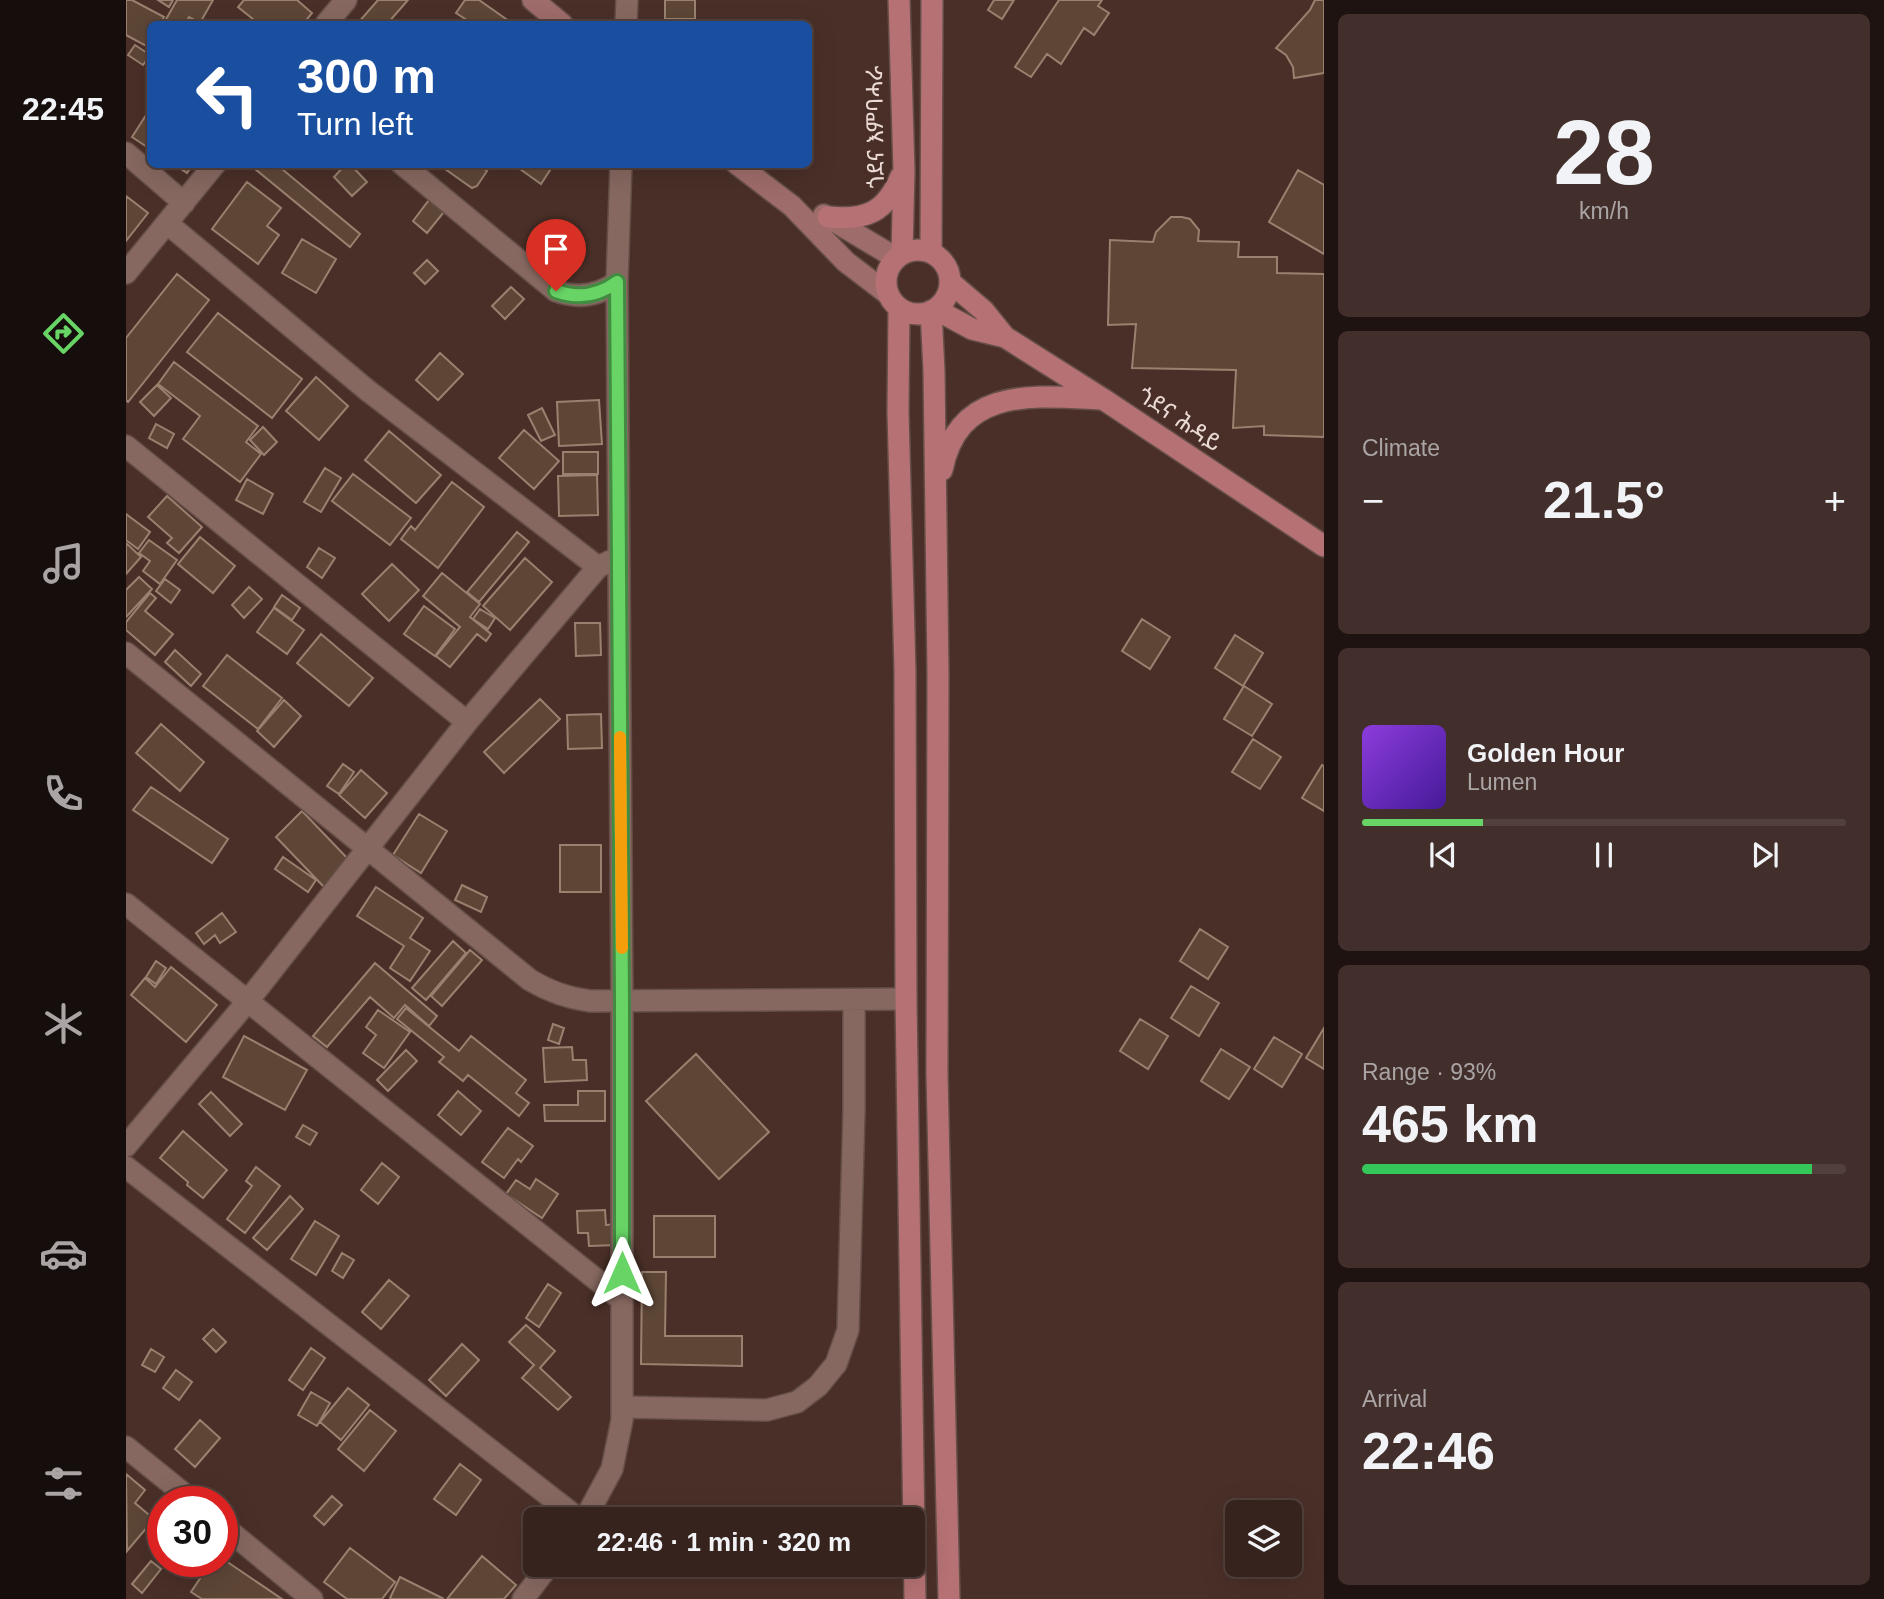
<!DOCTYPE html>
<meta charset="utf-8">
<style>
body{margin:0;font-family:Arial,"Noto Sans Ethiopic",sans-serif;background:#422f2b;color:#f1f3f6;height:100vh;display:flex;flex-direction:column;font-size:26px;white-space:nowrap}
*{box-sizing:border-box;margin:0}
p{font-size:23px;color:#aaa4a4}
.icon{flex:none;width:38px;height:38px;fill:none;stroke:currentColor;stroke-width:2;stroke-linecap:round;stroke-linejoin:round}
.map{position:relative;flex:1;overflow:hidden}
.sheet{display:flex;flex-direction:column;gap:14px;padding:14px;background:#1e1310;width:560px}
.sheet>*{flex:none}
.guide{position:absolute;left:21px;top:21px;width:665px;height:147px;border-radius:10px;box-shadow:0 7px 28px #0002,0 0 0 2px #51403c;background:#1a4fa0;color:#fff;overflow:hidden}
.tools{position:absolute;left:1099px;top:1500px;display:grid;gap:14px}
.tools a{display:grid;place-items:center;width:77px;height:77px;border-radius:10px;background:#37231e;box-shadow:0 7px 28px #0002,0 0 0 2px #51403c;font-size:35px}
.speed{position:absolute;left:21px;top:1486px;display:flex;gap:14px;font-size:35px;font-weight:700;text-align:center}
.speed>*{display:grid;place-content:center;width:91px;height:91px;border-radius:50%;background:#37231e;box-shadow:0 7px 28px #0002,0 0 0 2px #51403c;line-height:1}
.speed .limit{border:10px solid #d22;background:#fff;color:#111}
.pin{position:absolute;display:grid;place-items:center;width:60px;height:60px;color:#fff;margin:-72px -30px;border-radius:50% 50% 50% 0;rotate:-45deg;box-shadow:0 0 7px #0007}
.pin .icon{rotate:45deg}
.me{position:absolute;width:77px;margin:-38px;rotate:0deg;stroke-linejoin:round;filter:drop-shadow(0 0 5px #0008)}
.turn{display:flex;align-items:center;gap:24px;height:147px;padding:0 35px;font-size:32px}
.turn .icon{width:91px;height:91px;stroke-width:2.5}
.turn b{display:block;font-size:49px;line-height:60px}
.big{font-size:52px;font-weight:700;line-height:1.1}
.sheet .tile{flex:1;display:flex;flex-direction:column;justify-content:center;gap:10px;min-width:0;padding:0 24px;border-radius:10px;background:#422f2b}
.sheet .dial{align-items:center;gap:0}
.dial b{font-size:91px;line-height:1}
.song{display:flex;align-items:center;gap:21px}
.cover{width:84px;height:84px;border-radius:10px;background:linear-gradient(135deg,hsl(270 70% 55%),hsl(260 70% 35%))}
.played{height:7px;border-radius:4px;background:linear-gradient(90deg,#67d465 25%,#51403c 25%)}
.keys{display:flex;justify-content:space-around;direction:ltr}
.heat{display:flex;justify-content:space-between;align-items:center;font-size:38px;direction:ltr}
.charge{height:10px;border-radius:5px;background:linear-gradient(90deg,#34c759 93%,#51403c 0)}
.trip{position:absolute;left:397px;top:1507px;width:402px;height:70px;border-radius:10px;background:#37231e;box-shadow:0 7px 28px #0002,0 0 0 2px #51403c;font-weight:700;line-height:70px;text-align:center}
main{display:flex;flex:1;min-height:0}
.tab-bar{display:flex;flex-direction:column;width:126px;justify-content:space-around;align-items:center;background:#160e0c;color:#aaa4a4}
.tab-bar .icon{width:49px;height:49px}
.tab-bar .on{color:#67d465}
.tab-bar b{font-size:32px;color:#f1f3f6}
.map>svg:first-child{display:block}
.building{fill:#5d4636;stroke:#9a816f;stroke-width:2}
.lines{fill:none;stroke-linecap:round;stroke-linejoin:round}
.minor-casing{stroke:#644e47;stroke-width:24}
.secondary-casing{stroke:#644e47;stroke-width:24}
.primary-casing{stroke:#644e47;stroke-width:24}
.minor{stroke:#866860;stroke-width:21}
.secondary{stroke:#9e6c6a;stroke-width:21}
.primary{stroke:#b57173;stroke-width:21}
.route-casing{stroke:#438a42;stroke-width:18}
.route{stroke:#67d465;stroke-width:12}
.slow{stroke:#f59e0b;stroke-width:12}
.labels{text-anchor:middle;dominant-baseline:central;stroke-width:7;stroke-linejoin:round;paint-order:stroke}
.street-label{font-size:23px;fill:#ebdad5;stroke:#492f28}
</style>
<main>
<nav class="tab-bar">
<b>22:45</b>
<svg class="icon on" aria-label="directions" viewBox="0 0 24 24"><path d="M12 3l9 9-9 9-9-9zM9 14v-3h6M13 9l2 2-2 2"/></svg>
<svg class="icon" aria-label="music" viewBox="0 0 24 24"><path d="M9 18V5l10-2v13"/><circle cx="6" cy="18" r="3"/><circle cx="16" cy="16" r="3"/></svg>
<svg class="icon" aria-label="phone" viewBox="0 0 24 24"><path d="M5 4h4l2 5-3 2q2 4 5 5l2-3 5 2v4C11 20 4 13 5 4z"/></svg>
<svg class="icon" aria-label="climate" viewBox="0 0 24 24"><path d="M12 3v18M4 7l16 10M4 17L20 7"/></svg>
<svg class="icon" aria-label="car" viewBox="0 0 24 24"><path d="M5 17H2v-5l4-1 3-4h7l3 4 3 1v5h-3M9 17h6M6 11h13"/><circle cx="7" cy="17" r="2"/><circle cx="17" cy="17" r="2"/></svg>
<svg class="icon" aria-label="filters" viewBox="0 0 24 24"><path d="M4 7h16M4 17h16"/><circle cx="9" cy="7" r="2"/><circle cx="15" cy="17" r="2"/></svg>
</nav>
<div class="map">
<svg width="1198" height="1599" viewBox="0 0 1198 1599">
<rect width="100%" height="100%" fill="#492f28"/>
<path class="building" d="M 0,0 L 6,0 L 38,17 L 34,24 L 24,24 L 24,43 L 22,47 L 0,35 Z
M 32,0 L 47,0 L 43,7 Z
M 51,0 L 87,0 L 74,23 L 63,17 L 59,24 L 45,24 L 39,21 Z
M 118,0 L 171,0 L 186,13 L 177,24 L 133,24 L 112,7 Z
M 252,0 L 282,0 L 261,24 L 231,24 Z
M 339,0 L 353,0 L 380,19 L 376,24 L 347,24 L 330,13 Z
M 539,0 L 569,0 L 569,19 L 539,19 Z
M 868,0 L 888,0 L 876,19 L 862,10 Z
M 933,0 L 976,0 L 972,6 L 983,13 L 968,35 L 958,28 L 935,64 L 921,54 L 905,77 L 889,67 Z
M 1189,0 L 1198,0 L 1198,73 L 1168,78 L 1167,67 L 1160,55 L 1150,48 L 1184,10 Z
M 9,45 L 24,55 L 17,65 L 2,55 Z
M 22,112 L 24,114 L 24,149 L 6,137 Z
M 48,164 L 67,164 L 61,173 Z
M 123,164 L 150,164 L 234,234 L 224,247 Z
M 220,164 L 224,164 L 241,182 L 226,196 L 208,177 Z
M 312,164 L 352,164 L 361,171 L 351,186 L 346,188 Z
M 387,164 L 428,164 L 415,184 Z
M 1172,170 L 1198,185 L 1198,254 L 1143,222 Z
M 121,182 L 155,208 L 141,226 L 153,235 L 132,264 L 86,229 Z
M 0,196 L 22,213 L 0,241 Z
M 303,200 L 318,212 L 301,233 L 287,221 Z
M 1045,217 L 1056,217 L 1064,219 L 1073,230 L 1072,241 L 1113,242 L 1112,257 L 1151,257 L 1151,273 L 1198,274 L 1198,437 L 1138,435 L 1138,426 L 1107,428 L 1110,370 L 1006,368 L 1010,324 L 982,325 L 984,240 L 1027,242 L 1030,232 Z
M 176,239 L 210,259 L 190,293 L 156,273 Z
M 301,260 L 312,271 L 299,284 L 288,273 Z
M 51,274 L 83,300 L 2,402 L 0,400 L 0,338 Z
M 385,287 L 398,299 L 379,319 L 366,306 Z
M 92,313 L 176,379 L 146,418 L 61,352 Z
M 314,353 L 337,374 L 312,400 L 290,380 Z
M 48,362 L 132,426 L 120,442 L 135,454 L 114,482 L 57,439 L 74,416 L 32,384 Z
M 190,377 L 222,406 L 193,440 L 160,411 Z
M 31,385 L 45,398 L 28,416 L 14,402 Z
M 473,400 L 476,444 L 433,446 L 431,402 Z
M 416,408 L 429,435 L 415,441 L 402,415 Z
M 30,424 L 48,434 L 41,448 L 23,438 Z
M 137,427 L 151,442 L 138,455 L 124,440 Z
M 398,430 L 433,461 L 408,489 L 373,458 Z
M 263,431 L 315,475 L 290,503 L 239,460 Z
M 437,452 L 472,452 L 472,474 L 437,474 Z
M 199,468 L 215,478 L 195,512 L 178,502 Z
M 227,474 L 285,518 L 264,545 L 206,501 Z
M 471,475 L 472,515 L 433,516 L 432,476 Z
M 121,479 L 147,494 L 137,514 L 110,500 Z
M 326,482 L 358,507 L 312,568 L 275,539 L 285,526 L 289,530 Z
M 41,496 L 76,527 L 53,553 L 41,543 L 46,538 L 22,517 Z
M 0,514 L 24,532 L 12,549 L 0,540 Z
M 391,532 L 403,542 L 353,602 L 341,592 Z
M 74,537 L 109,566 L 87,593 L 52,564 Z
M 23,540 L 51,560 L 34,584 L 17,571 L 24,561 L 13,553 Z
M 0,543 L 15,557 L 0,574 Z
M 193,548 L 209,558 L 196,578 L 181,567 Z
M 399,558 L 426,582 L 384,630 L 357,606 Z
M 266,564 L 293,590 L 263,621 L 236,594 Z
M 316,573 L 354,604 L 344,617 L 365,634 L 360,641 L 351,634 L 324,667 L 310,656 L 334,627 L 297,596 Z
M 13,577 L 26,589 L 0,617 L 0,590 Z
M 39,579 L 54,590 L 45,603 L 30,591 Z
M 123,587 L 136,599 L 118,618 L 106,605 Z
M 24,593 L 30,598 L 19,611 L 47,634 L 29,655 L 0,630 L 0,622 Z
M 156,595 L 174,608 L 166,620 L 148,607 Z
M 298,606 L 329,629 L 309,656 L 278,634 Z
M 148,608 L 178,630 L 161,654 L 131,632 Z
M 354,609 L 369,618 L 362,629 L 347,619 Z
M 1016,619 L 1044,637 L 1024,669 L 996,651 Z
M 449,623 L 474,623 L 475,655 L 450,656 Z
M 195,634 L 247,678 L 223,706 L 171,663 Z
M 1109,635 L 1137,653 L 1117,686 L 1089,668 Z
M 49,650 L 75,674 L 65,686 L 39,662 Z
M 101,655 L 156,698 L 132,729 L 77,686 Z
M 1118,686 L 1146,704 L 1126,736 L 1098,719 Z
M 414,699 L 434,719 L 378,773 L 358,752 Z
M 158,700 L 175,716 L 148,747 L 131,731 Z
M 475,714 L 476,748 L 442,749 L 441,715 Z
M 35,724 L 78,762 L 54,791 L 10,753 Z
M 1127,739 L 1155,757 L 1134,789 L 1106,772 Z
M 217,764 L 228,772 L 213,794 L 201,786 Z
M 1196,765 L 1198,766 L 1198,811 L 1176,798 Z
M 235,770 L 261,793 L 239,818 L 213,795 Z
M 25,787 L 102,839 L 86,863 L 7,810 Z
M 176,811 L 224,861 L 198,887 L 150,837 Z
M 293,814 L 321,831 L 295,873 L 267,855 Z
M 434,845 L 475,845 L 475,892 L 434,892 Z
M 157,857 L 190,880 L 182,892 L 149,869 Z
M 336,885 L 361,897 L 355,912 L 329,900 Z
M 250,887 L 297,918 L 284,938 L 304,951 L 284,981 L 264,968 L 278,946 L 231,916 Z
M 96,913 L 110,932 L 94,943 L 89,935 L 78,944 L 70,933 Z
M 1074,929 L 1102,947 L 1082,979 L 1054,961 Z
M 327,941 L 340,953 L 300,1000 L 286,988 Z
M 344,950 L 356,960 L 316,1006 L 305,996 Z
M 30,961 L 40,968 L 30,984 L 20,977 Z
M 249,963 L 311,1016 L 303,1026 L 279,1005 L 268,1018 L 244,997 L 201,1047 L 187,1036 Z
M 45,967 L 91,1005 L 60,1042 L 5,995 L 19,978 L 29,987 Z
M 1065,986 L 1093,1003 L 1073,1036 L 1045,1018 Z
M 280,1008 L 333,1051 L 345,1036 L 400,1080 L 390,1093 L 403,1103 L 393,1116 L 342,1075 L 337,1081 L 313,1062 L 318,1057 L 271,1019 Z
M 252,1010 L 284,1032 L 258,1068 L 237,1053 L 250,1035 L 240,1027 Z
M 1014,1019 L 1042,1036 L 1022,1069 L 994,1051 Z
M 427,1024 L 438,1028 L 433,1044 L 422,1040 Z
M 1198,1028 L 1198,1069 L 1180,1058 Z
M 118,1036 L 181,1070 L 159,1110 L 97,1077 Z
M 1148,1037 L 1176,1054 L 1156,1087 L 1128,1069 Z
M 446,1047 L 447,1060 L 460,1060 L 461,1080 L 419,1082 L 417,1048 Z
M 1095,1049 L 1124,1067 L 1103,1099 L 1075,1081 Z
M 280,1050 L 291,1061 L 262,1091 L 251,1080 Z
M 570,1054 L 643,1132 L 593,1179 L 520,1101 Z
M 332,1091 L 355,1111 L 335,1135 L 312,1115 Z
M 452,1091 L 479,1091 L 479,1121 L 419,1121 L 418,1105 L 452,1105 Z
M 85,1092 L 116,1124 L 104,1136 L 73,1104 Z
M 177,1125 L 191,1133 L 184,1145 L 170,1137 Z
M 382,1128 L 407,1146 L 395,1162 L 392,1159 L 378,1178 L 356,1162 Z
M 57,1131 L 101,1170 L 77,1198 L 61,1185 L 62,1182 L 34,1158 Z
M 256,1163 L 273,1177 L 252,1204 L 235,1190 Z
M 130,1167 L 154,1186 L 119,1233 L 101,1219 L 126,1186 L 120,1181 Z
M 410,1179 L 432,1194 L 416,1218 L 380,1194 L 390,1180 L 404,1189 Z
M 164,1196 L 177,1209 L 141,1250 L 127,1238 Z
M 479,1210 L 480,1225 L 491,1224 L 492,1245 L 463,1246 L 462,1233 L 452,1233 L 451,1211 Z
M 528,1216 L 589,1216 L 589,1257 L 528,1257 Z
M 189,1221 L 213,1236 L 190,1275 L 165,1259 Z
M 216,1253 L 228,1260 L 217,1278 L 206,1271 Z
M 516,1272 L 540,1272 L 539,1336 L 616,1336 L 616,1366 L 515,1364 Z
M 263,1280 L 283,1296 L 255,1329 L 236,1312 Z
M 422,1284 L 435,1293 L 413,1327 L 400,1318 Z
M 400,1325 L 429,1351 L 414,1368 L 445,1397 L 432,1410 L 396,1378 L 408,1365 L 383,1342 Z
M 87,1329 L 100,1342 L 90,1352 L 77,1339 Z
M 336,1344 L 353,1360 L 320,1396 L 303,1380 Z
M 185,1348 L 199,1358 L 177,1390 L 163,1380 Z
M 25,1349 L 38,1357 L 29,1372 L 16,1365 Z
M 50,1370 L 66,1382 L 53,1400 L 37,1388 Z
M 222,1388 L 243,1405 L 215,1440 L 194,1422 Z
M 185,1392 L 204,1403 L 191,1426 L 172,1415 Z
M 244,1410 L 270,1431 L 238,1471 L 212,1449 Z
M 74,1420 L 94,1438 L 69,1467 L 49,1449 Z
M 334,1464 L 355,1480 L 330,1515 L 308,1499 Z
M 0,1474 L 19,1490 L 9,1503 L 28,1519 L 1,1551 Z
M 206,1496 L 216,1505 L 198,1525 L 188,1516 Z
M 224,1548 L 269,1582 L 256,1599 L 221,1599 L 198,1582 Z
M 356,1556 L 390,1585 L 378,1599 L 321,1599 Z
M 97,1559 L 156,1599 L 76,1599 L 65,1592 L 83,1565 L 90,1569 Z
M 25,1561 L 35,1569 L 16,1593 L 6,1584 Z
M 67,1561 L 83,1561 L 78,1569 Z
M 274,1577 L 318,1599 L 266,1599 L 264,1598 Z"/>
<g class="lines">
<defs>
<path id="minor" d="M 200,24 L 220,0
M 500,24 L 501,0
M 0,153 L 58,203
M 276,164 L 430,291 C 452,299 472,296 491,282
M 42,224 L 241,390 L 472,567
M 0,273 L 89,164
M 0,446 L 341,722
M 0,653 L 404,980 C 424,992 441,998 464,1001 L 780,999
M 0,904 L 496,1300
M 0,1146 L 121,1002 L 341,722 L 472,567 L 493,557
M 0,1167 L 453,1519
M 496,1407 L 641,1410 L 671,1402 L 692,1386 L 710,1364 L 722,1330 L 728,1110 L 728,1001
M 0,1447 L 68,1502
M 459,1519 L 486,1469 L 496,1420 L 496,1002 L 491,282 L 495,164
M 96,1525 L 186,1599
M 397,1599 L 424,1564"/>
<path id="secondary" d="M 407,0 L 436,24
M 611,164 L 666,206 L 720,262 L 762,294
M 698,215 L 770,258"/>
<path id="primary" d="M 773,0 L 778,171 L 776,253
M 702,217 C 740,221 760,212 775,176
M760 282a32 32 0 1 1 64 0a32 32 0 1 1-64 0Z
M 805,252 L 806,0
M 824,282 L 858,311 L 879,337
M 773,308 L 772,412 L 779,671 L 780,999 L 789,1599
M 809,309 L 846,329 L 879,337 L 977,399 L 1198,546
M 805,311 L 808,371 L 812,674 L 811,1074 L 823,1599
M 816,470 C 833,385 909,396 977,399"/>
</defs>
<use href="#minor" class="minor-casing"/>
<use href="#secondary" class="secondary-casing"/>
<use href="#primary" class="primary-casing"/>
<use href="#minor" class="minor"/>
<use href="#secondary" class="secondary"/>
<use href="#primary" class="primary"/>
</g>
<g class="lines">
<defs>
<path id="route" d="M 430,291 C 452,299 472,296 491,282 L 496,1002 L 496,1273"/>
</defs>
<use href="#route" class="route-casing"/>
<use href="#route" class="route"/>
<path class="slow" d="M 494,737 L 496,948"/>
</g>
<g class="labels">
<g class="street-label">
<text transform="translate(749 127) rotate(-91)">ጎደና እምባሓራ</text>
<text transform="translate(1054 419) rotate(34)">ጎደና ሕዳይ</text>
</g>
</g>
</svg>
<div class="tools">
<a><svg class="icon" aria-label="layers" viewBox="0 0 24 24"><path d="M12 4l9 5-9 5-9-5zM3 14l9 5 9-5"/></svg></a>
</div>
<div class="speed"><div class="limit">30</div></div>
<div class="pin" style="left:430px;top:291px;background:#d93025"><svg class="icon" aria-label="arrive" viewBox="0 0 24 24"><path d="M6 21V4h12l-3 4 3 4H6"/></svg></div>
<svg class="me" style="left:496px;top:1273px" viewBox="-20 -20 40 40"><path d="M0-17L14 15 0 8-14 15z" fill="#67d465" stroke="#fff" stroke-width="4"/></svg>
<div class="trip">22:46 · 1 min · 320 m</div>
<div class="guide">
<div class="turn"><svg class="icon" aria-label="left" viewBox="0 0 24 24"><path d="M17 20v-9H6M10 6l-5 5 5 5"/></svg><div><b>300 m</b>Turn left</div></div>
</div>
</div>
<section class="sheet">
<div class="tile dial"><b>28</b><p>km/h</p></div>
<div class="tile"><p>Climate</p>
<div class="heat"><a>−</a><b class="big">21.5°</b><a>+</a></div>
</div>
<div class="tile">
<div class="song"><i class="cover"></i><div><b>Golden Hour</b><p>Lumen</p></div></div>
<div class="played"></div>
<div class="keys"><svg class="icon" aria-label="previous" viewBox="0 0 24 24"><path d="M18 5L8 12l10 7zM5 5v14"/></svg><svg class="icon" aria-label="pause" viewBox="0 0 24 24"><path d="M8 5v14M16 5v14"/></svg><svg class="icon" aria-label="next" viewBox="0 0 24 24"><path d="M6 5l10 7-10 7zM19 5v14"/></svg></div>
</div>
<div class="tile"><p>Range · 93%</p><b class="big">465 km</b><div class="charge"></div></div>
<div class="tile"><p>Arrival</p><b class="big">22:46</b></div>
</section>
</main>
